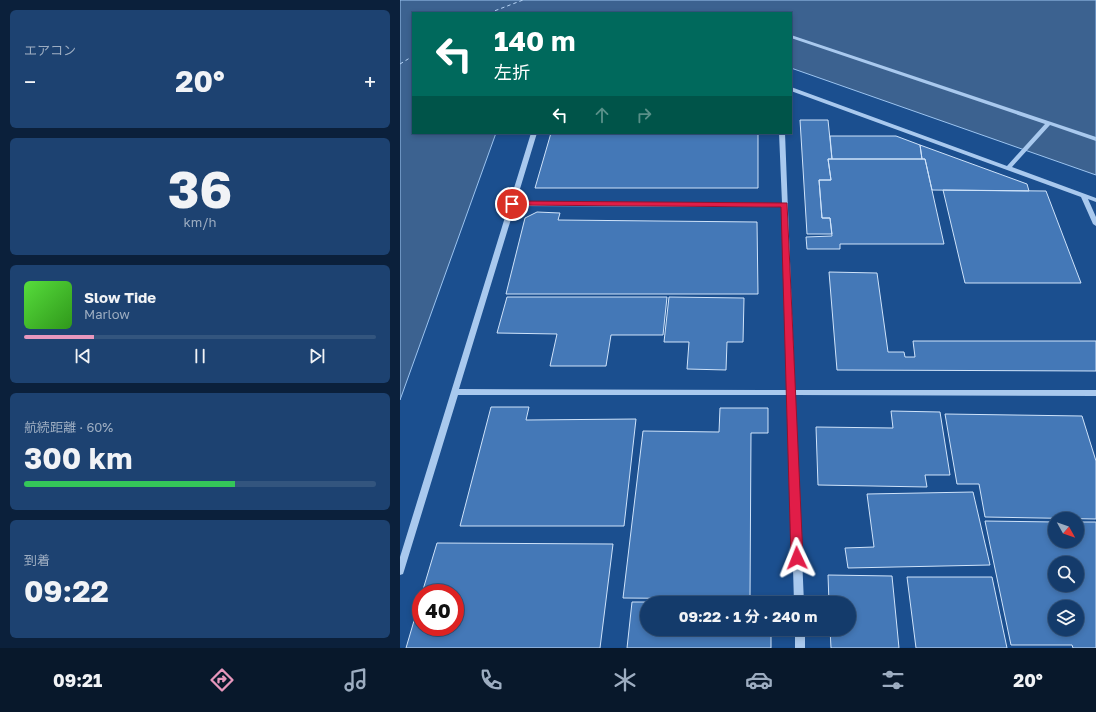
<!DOCTYPE html>
<html lang="ja">
<meta charset="utf-8">
<style>
body{margin:0;font-family:"Golos Text","Noto Sans JP",sans-serif;background:#1d4271;color:#f1f3f6;height:100vh;display:flex;flex-direction:column;font-size:15px;white-space:nowrap}
*{box-sizing:border-box;margin:0}
p{font-size:13px;color:#9dadc1}
.icon{flex:none;width:22px;height:22px;fill:none;stroke:currentColor;stroke-width:2;stroke-linecap:round;stroke-linejoin:round}
.map{position:relative;flex:1;overflow:hidden}
.drawer{display:flex;flex-direction:column;gap:10px;padding:10px;background:#0b203b;width:400px}
.drawer>*{flex:none}
.top-card{position:absolute;left:12px;top:12px;width:380px;height:122px;border-radius:0px;box-shadow:0 2px 6px #0003,0 0 0 1px #33557e;background:#00695c;color:#fff;overflow:hidden}
.needle{width:26px;rotate:130deg}
.buttons{position:absolute;left:648px;top:512px;display:grid;gap:8px}
.buttons a{display:grid;place-items:center;width:36px;height:36px;border-radius:50%;background:#143b6b;box-shadow:0 2px 6px #0003,0 0 0 1px #33557e;font-size:20px}
.speed{position:absolute;left:12px;top:584px;display:flex;gap:8px;font-size:20px;font-weight:700;text-align:center}
.speed>*{display:grid;place-content:center;width:52px;height:52px;border-radius:50%;background:#143b6b;box-shadow:0 2px 6px #0003,0 0 0 1px #33557e;line-height:1}
.speed .limit{border:6px solid #d22;background:#fff;color:#111}
.pin{position:absolute;display:grid;place-items:center;width:34px;height:34px;color:#fff;margin:-17px;border:2px solid #fff;border-radius:50%;box-shadow:0 1px 4px #0007}
.me{position:absolute;width:44px;margin:-22px;rotate:358deg;stroke-linejoin:round;filter:drop-shadow(0 0 3px #0008)}
.turn{display:flex;align-items:center;gap:14px;height:84px;padding:0 16px;font-size:18px}
.turn .icon{width:52px;height:52px;stroke-width:2.5}
.turn b{display:block;font-size:28px;line-height:34px}
.lanes{display:flex;align-items:center;height:38px;padding:0 16px;background:#0003;justify-content:center;gap:20px;direction:ltr}
.lanes .off{opacity:.35}
.big{font-size:30px;font-weight:700;line-height:1.1}
.drawer .tile{flex:1;display:flex;flex-direction:column;justify-content:center;gap:6px;min-width:0;padding:0 14px;border-radius:6px;background:#1d4271}
.drawer .dial{align-items:center;gap:0}
.dial b{font-size:52px;line-height:1}
.song{display:flex;align-items:center;gap:12px}
.cover{width:48px;height:48px;border-radius:6px;background:linear-gradient(135deg,hsl(110 70% 55%),hsl(110 70% 35%))}
.played{height:4px;border-radius:2px;background:linear-gradient(90deg,#e797bd 20%,#33557e 20%)}
.keys{display:flex;justify-content:space-around;direction:ltr}
.heat{display:flex;justify-content:space-between;align-items:center;font-size:22px;direction:ltr}
.charge{height:6px;border-radius:3px;background:linear-gradient(90deg,#34c759 60%,#33557e 0)}
.trip{position:absolute;left:240px;top:596px;width:216px;height:40px;border-radius:20px;background:#143b6b;box-shadow:0 2px 6px #0003,0 0 0 1px #33557e;font-weight:700;line-height:40px;text-align:center}
.tabs{display:flex;height:64px;justify-content:space-around;align-items:center;background:#08182b;color:#9dadc1}
.tabs .icon{width:28px;height:28px}
.tabs .selected{color:#e797bd}
.tabs b{font-size:18px;color:#f1f3f6}
main{display:flex;flex:1;min-height:0}
.map>svg:first-child{display:block}
.water{fill:#3c6290;stroke:#9cc4f0}
.lines{fill:none;stroke-linecap:round;stroke-linejoin:round}
.ferry{stroke:#b5d3f5;stroke-width:1;stroke-dasharray:3.5 3;stroke-linecap:butt}
.building{fill:#4478b7;stroke:#cfe3fa;fill-rule:evenodd}
.minor{fill:#a9c9ee;fill-rule:evenodd}
.route{fill:#e11d48;stroke:#92132f}
</style>
<main>
<section class="drawer">
<div class="tile"><p>エアコン</p>
<div class="heat"><a>−</a><b class="big">20°</b><a>+</a></div>
</div>
<div class="tile dial"><b>36</b><p>km/h</p></div>
<div class="tile">
<div class="song"><i class="cover"></i><div><b>Slow Tide</b><p>Marlow</p></div></div>
<div class="played"></div>
<div class="keys"><svg class="icon" aria-label="previous" viewBox="0 0 24 24"><path d="M18 5L8 12l10 7zM5 5v14"/></svg><svg class="icon" aria-label="pause" viewBox="0 0 24 24"><path d="M8 5v14M16 5v14"/></svg><svg class="icon" aria-label="next" viewBox="0 0 24 24"><path d="M6 5l10 7-10 7zM19 5v14"/></svg></div>
</div>
<div class="tile"><p>航続距離 · 60%</p><b class="big">300 km</b><div class="charge"></div></div>
<div class="tile"><p>到着</p><b class="big">09:22</b></div>
</section>
<div class="map">
<svg width="696" height="648" viewBox="0 0 696 648">
<rect width="100%" height="100%" fill="#1b4f8f"/>
<path class="water" d="M 0,0 L 696,0 L 696,175 L 391,68 L 391,13 L 13,13 L 13,133 L 96,133 L 0,400 Z"/>
<g class="lines">
<path class="ferry" d="M 89,13 L 123,0
M 0,64 L 13,56"/>
</g>
<path class="building" d="M 400,120 L 428,120 L 432,159 L 428,159 L 431,180 L 419,180 L 422,218 L 430,218 L 432,234 L 407,234 Z
M 151,133 L 358,133 L 358,188 L 135,188 Z
M 430,136 L 496,136 L 520,145 L 522,159 L 432,159 Z
M 520,145 L 627,184 L 629,191 L 532,190 L 525,159 L 522,159 Z
M 428,159 L 525,159 L 544,244 L 440,244 L 440,249 L 407,249 L 406,237 L 432,236 L 430,218 L 422,218 L 419,180 L 431,180 Z
M 543,190 L 646,191 L 681,283 L 565,283 Z
M 137,212 L 160,213 L 158,220 L 357,222 L 358,294 L 106,294 L 125,218 Z
M 429,272 L 477,273 L 488,352 L 504,352 L 505,357 L 515,357 L 513,341 L 696,341 L 696,371 L 437,370 Z
M 107,297 L 267,297 L 263,335 L 211,335 L 206,366 L 150,366 L 157,334 L 97,333 Z
M 269,297 L 344,298 L 343,342 L 327,342 L 326,370 L 287,369 L 289,342 L 264,342 Z
M 91,407 L 129,407 L 126,420 L 236,419 L 224,526 L 60,526 Z
M 320,408 L 368,408 L 368,433 L 351,433 L 350,599 L 223,598 L 243,431 L 319,432 Z
M 491,411 L 540,412 L 550,475 L 525,475 L 527,487 L 418,485 L 416,427 L 493,428 Z
M 545,414 L 682,416 L 696,461 L 696,519 L 585,517 L 579,484 L 557,484 Z
M 573,492 L 590,565 L 448,568 L 445,548 L 474,547 L 467,494 Z
M 585,521 L 655,522 L 655,541 L 677,541 L 677,522 L 696,522 L 696,648 L 673,648 L 672,645 L 611,645 ZM 655,563 L 677,563 L 677,585 L 655,585 ZM 655,607 L 677,607 L 677,629 L 655,629 Z
M 37,543 L 213,544 L 200,648 L 6,648 L 21,597 L 21,627 L 55,627 L 55,593 L 22,593 Z
M 428,575 L 492,576 L 499,648 L 431,648 L 430,629 L 449,629 L 449,603 L 429,603 Z
M 507,577 L 592,577 L 607,648 L 516,648 Z
M 232,602 L 280,602 L 247,603 L 247,629 L 322,631 L 322,629 L 371,629 L 371,648 L 227,648 Z"/>
<g class="lines">
<path class="minor" d="M 391,35 L 696,137 L 696,141 L 650,125 L 612,167 L 696,198 L 696,202 L 688,199 L 696,217 L 696,226 L 693,224 L 681,197 L 391,91 L 391,87 L 607,166 L 645,124 L 391,38 Z
M 131,133 L 137,133 L 116,202 L 382,203 L 379,133 L 385,133 L 395,390 L 696,390 L 696,396 L 395,395 L 404,603 L 394,603 L 388,395 L 58,395 L 4,571 L 3,574 L 0,575 L 0,557 ZM 115,206 L 382,207 L 388,390 L 59,389 Z
M 395,629 L 405,629 L 405,648 L 395,648 Z"/>
</g>
<path class="route" d="M 112,201 L 387,203 L 403,558 L 401,562 L 397,563 L 393,562 L 391,558 L 381,207 L 110,205 L 110,202 Z"/>
</svg>
<div class="buttons">
<a><svg class="needle" viewBox="-14 -14 28 28"><path d="M0-13l5 13h-10z" fill="#e53935"/><path d="M0 13l5-13h-10z" fill="#9dadc1"/></svg></a>
<a><svg class="icon" aria-label="search" viewBox="0 0 24 24"><circle cx="10" cy="10" r="6"/><path d="M15 15l6 6"/></svg></a>
<a><svg class="icon" aria-label="layers" viewBox="0 0 24 24"><path d="M12 4l9 5-9 5-9-5zM3 14l9 5 9-5"/></svg></a>
</div>
<div class="speed"><div class="limit">40</div></div>
<div class="pin" style="left:112px;top:204px;background:#d93025"><svg class="icon" aria-label="arrive" viewBox="0 0 24 24"><path d="M6 21V4h12l-3 4 3 4H6"/></svg></div>
<svg class="me" style="left:397px;top:558px" viewBox="-20 -20 40 40"><path d="M0-17L14 15 0 8-14 15z" fill="#e11d48" stroke="#fff" stroke-width="4"/></svg>
<div class="trip">09:22 · 1 分 · 240 m</div>
<div class="top-card">
<div class="turn"><svg class="icon" aria-label="left" viewBox="0 0 24 24"><path d="M17 20v-9H6M10 6l-5 5 5 5"/></svg><div><b>140 m</b>左折</div></div>
<div class="lanes"><svg class="icon" aria-label="left" viewBox="0 0 24 24"><path d="M17 20v-9H6M10 6l-5 5 5 5"/></svg><svg class="icon off" aria-label="ahead" viewBox="0 0 24 24"><path d="M12 20V5M6 11l6-6 6 6"/></svg><svg class="icon off" aria-label="right" viewBox="0 0 24 24"><path d="M7 20v-9h11M14 6l5 5-5 5"/></svg></div>
</div>
</div>
</main>
<nav class="tabs">
<b>09:21</b>
<svg class="icon selected" aria-label="directions" viewBox="0 0 24 24"><path d="M12 3l9 9-9 9-9-9zM9 14v-3h6M13 9l2 2-2 2"/></svg>
<svg class="icon" aria-label="music" viewBox="0 0 24 24"><path d="M9 18V5l10-2v13"/><circle cx="6" cy="18" r="3"/><circle cx="16" cy="16" r="3"/></svg>
<svg class="icon" aria-label="phone" viewBox="0 0 24 24"><path d="M5 4h4l2 5-3 2q2 4 5 5l2-3 5 2v4C11 20 4 13 5 4z"/></svg>
<svg class="icon" aria-label="climate" viewBox="0 0 24 24"><path d="M12 3v18M4 7l16 10M4 17L20 7"/></svg>
<svg class="icon" aria-label="car" viewBox="0 0 24 24"><path d="M5 17H2v-5l4-1 3-4h7l3 4 3 1v5h-3M9 17h6M6 11h13"/><circle cx="7" cy="17" r="2"/><circle cx="17" cy="17" r="2"/></svg>
<svg class="icon" aria-label="filters" viewBox="0 0 24 24"><path d="M4 7h16M4 17h16"/><circle cx="9" cy="7" r="2"/><circle cx="15" cy="17" r="2"/></svg>
<b>20°</b>
</nav>
